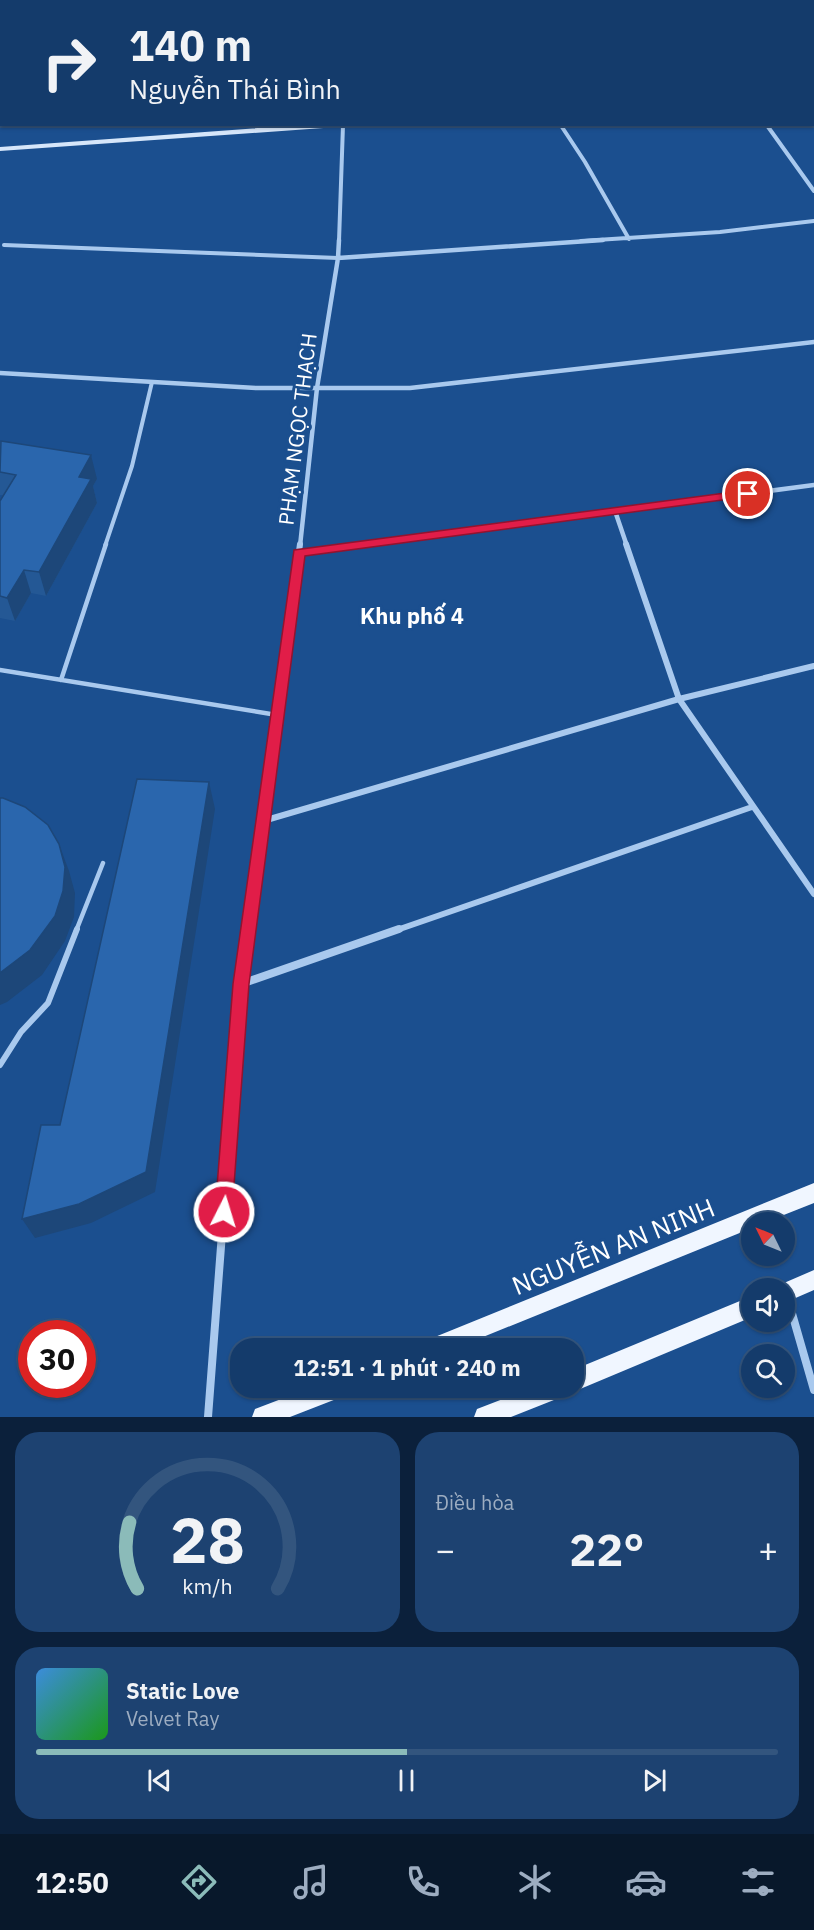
<!DOCTYPE html>
<html lang="vi">
<meta charset="utf-8">
<style>
body{margin:0;font-family:"IBM Plex Sans",sans-serif;background:#1d4271;color:#f1f3f6;height:100vh;display:flex;flex-direction:column;font-size:22px;white-space:nowrap}
*{box-sizing:border-box;margin:0}
p{font-size:20px;color:#9dadc1}
.icon{flex:none;width:33px;height:33px;fill:none;stroke:currentColor;stroke-width:2;stroke-linecap:round;stroke-linejoin:round}
.map{position:relative;height:1417px;overflow:hidden}
.drawer{display:flex;flex-direction:column;gap:15px;padding:15px;background:#0b203b;flex:1}
.drawer>*{flex:none}
.hud{position:absolute;left:0px;top:0px;width:814px;height:126px;box-shadow:0 2px 4px #0004,0 0 0 2px #33557e;background:#143b6b;color:#f1f3f6;overflow:hidden}
.needle{width:39px;rotate:313deg}
.tools{position:absolute;left:741px;top:1212px;display:grid;gap:12px}
.tools a{display:grid;place-items:center;width:54px;height:54px;border-radius:50%;background:#143b6b;box-shadow:0 2px 4px #0004,0 0 0 2px #33557e;font-size:30px}
.speed{position:absolute;left:18px;top:1320px;display:flex;gap:12px;font-size:30px;font-weight:700;text-align:center}
.speed>*{display:grid;place-content:center;width:78px;height:78px;border-radius:50%;background:#143b6b;box-shadow:0 2px 4px #0004,0 0 0 2px #33557e;line-height:1}
.speed .limit{border:9px solid #d22;background:#fff;color:#111}
.pin{position:absolute;display:grid;place-items:center;width:51px;height:51px;color:#fff;margin:-26px;border:3px solid #fff;border-radius:50%;box-shadow:0 2px 6px #0007}
.me{position:absolute;width:66px;margin:-33px;rotate:5deg;stroke-linejoin:round;filter:drop-shadow(0 0 4px #0008)}
.turn{display:flex;align-items:center;gap:21px;height:126px;padding:0 30px;font-size:27px}
.turn .icon{width:78px;height:78px;stroke-width:2.5}
.turn b{display:block;font-size:42px;line-height:51px}
.big{font-size:45px;font-weight:700;line-height:1.1}
.drawer .widget{flex:1;display:flex;flex-direction:column;justify-content:center;gap:9px;min-width:0;padding:0 21px;border-radius:24px;background:#1d4271}
.drawer .dial{align-items:center;gap:0}
.dial svg{height:156px;overflow:visible;fill:none;stroke:#33557e;stroke-width:7;stroke-linecap:round;text-anchor:middle}
.dial text{fill:#f1f3f6;stroke:none}
.song{display:flex;align-items:center;gap:18px}
.cover{width:72px;height:72px;border-radius:9px;background:linear-gradient(135deg,hsl(210 70% 55%),hsl(120 70% 35%))}
.played{height:6px;border-radius:3px;background:linear-gradient(90deg,#8bbbb9 50%,#33557e 50%)}
.keys{display:flex;justify-content:space-around;direction:ltr}
.heat{display:flex;justify-content:space-between;align-items:center;font-size:33px;direction:ltr}
.drawer .tiles{flex:1;display:grid;gap:15px;grid-template-columns:1fr 1fr}
.widget:last-child{grid-column:span 2}
.trip{position:absolute;left:230px;top:1338px;width:354px;height:60px;border-radius:24px;background:#143b6b;box-shadow:0 2px 4px #0004,0 0 0 2px #33557e;font-weight:700;line-height:60px;text-align:center}
.tabs{display:flex;height:96px;justify-content:space-around;align-items:center;background:#08182b;color:#9dadc1}
.tabs .icon{width:42px;height:42px}
.tabs .on{color:#8bbbb9}
.tabs b{font-size:27px;color:#f1f3f6}
.map>svg:first-child{display:block}
.lines{fill:none;stroke-linecap:round;stroke-linejoin:round}
.lane-far2{stroke:#a9c9ee;stroke-width:4}
.lane-far1{stroke:#a9c9ee;stroke-width:4.5}
.lane{stroke:#a9c9ee;stroke-width:6}
.street-far3{stroke:#a9c9ee;stroke-width:4}
.street-far2{stroke:#a9c9ee;stroke-width:4.5}
.street-far1{stroke:#a9c9ee;stroke-width:6}
.street{stroke:#a9c9ee;stroke-width:8}
.secondary{fill:#d6e6fa;fill-rule:evenodd}
.primary{fill:#f0f6ff;fill-rule:evenodd}
.wall{fill:#245895}
.shaded-wall{fill:#1d4779}
.building{fill:#2a66ad;stroke:#1d4779;stroke-width:1.5}
.route{fill:#e11d48;stroke:#92132f;stroke-width:1.5}
.labels{text-anchor:middle;dominant-baseline:central;stroke-width:6;stroke-linejoin:round;paint-order:stroke}
.street-label{font-size:21px;fill:#fff;stroke:#1b4f8f}
.neighbourhood-label{font-size:22px;font-weight:bold;fill:#fff;stroke:#1b4f8f}
.near-street-label{font-size:26px;fill:#fff;stroke:#1b4f8f}
</style>
<div class="map">
<svg width="814" height="1417" viewBox="0 0 814 1417">
<rect width="100%" height="100%" fill="#1b4f8f"/>
<g class="lines">
<path class="lane-far2" d="M 4,245 L 338,258
M 105,546 L 132,466 L 152,382"/>
<path class="lane-far1" d="M 0,670 L 277,715
M 61,680 L 106,544
M 76,931 L 103,863"/>
<path class="lane" d="M 0,1065 L 21,1032 L 48,1003 L 77,929"/>
<path class="street-far3" d="M 560,124 L 585,162 L 629,239
M 766,124 L 814,191
M 339,241 L 343,125
M 581,241 L 720,232 L 814,221"/>
<path class="street-far2" d="M 338,258 L 603,240
M 0,373 L 256,388 L 410,388 L 814,342
M 615,511 L 627,546
M 300,546 L 317,388 L 338,258 L 339,240
M 353,546 L 814,485"/>
<path class="street-far1" d="M 626,544 L 679,699 L 814,894
M 299,553 L 364,544
M 263,821 L 679,699 L 814,666
M 248,931 L 300,544
M 394,931 L 752,807"/>
<path class="street" d="M 241,984 L 399,929
M 787,1296 L 814,1390
M 208,1417 L 241,984 L 248,929"/>
<path class="secondary" d="M 813,85 L 814,85 L 814,89 L 813,89 Z
M 312,124 L 354,124 L 351,126 L 0,151 L 0,147 Z"/>
<path class="primary" d="M 814,1183 L 814,1203 L 766,1222 L 752,1222 L 752,1228 L 456,1348 L 422,1348 L 425,1341 Z
M 814,1270 L 814,1290 L 784,1303 L 784,1288 L 776,1288 L 777,1286 Z
M 752,1296 L 752,1317 L 573,1392 L 566,1389 L 564,1396 L 511,1417 L 474,1417 L 477,1409 L 531,1388 L 573,1388 L 573,1370 Z
M 310,1388 L 347,1388 L 344,1396 L 290,1417 L 252,1417 L 255,1409 Z"/>
</g>
<path class="wall" d="M 214,0 L 391,0 L 391,2 L 215,2 Z
M 2,46 L 2,112 L 0,112 L 0,74 L 1,74 L 0,69 L 0,47 Z
M 0,442 L 97,479 L 93,486 L 97,503 L 46,596 L 31,593 L 15,621 L 0,618 L 0,501 L 3,495 L 0,495 Z"/>
<path class="shaded-wall" d="M 42,0 L 59,0 L 59,2 L 31,2 Z
M 74,0 L 134,0 L 134,2 L 75,2 Z
M 370,0 L 391,0 L 391,2 L 360,2 Z
M 0,6 L 2,6 L 2,33 L 0,34 Z
M 91,455 L 97,479 L 93,486 L 97,503 L 46,596 L 39,572 L 79,477 Z
M 24,570 L 31,593 L 15,621 L 7,598 Z
M 209,782 L 215,809 L 155,1192 L 91,1223 L 35,1238 L 22,1219 Z
M 59,844 L 69,871 L 75,893 L 74,917 L 65,941 L 42,975 L 7,1002 L 0,1005 L 0,973 Z"/>
<path class="building" d="M 0,0 L 42,0 L 31,2 L 2,2 L 2,6 L 0,6 Z
M 60,0 L 76,0 L 77,2 L 60,2 Z
M 228,0 L 370,0 L 360,2 L 229,2 Z
M 2,46 L 2,67 L 0,62 L 0,47 Z
M 0,74 L 2,74 L 2,84 L 0,84 Z
M 1,441 L 91,455 L 79,477 L 91,479 L 39,572 L 24,570 L 7,598 L 0,596 L 0,501 L 16,475 L 0,472 Z
M 137,779 L 209,782 L 146,1172 L 79,1204 L 22,1219 L 41,1125 L 60,1125 Z
M 0,798 L 3,798 L 25,807 L 48,825 L 59,844 L 65,867 L 63,891 L 55,916 L 30,950 L 0,973 Z"/>
<path class="route" d="M 748,490 L 754,494 L 752,496 L 305,556 L 249,984 L 232,1212 L 230,1218 L 224,1221 L 217,1218 L 215,1212 L 233,984 L 294,550 Z"/>
<g class="labels">
<g class="street-label">
<text transform="translate(297 429) rotate(-83)">PHẠM NGỌC THẠCH</text>
</g>
<g class="neighbourhood-label">
<text x="412" y="615">Khu phố 4</text>
</g>
<g class="near-street-label">
<text transform="translate(613 1246) rotate(-22)">NGUYỄN AN NINH</text>
</g>
</g>
</svg>
<div class="tools">
<a><svg class="needle" viewBox="-14 -14 28 28"><path d="M0-13l5 13h-10z" fill="#e53935"/><path d="M0 13l5-13h-10z" fill="#9dadc1"/></svg></a>
<a><svg class="icon" aria-label="sound" viewBox="0 0 24 24"><path d="M4 9h4l5-4v14l-5-4H4zM17 9q2 3 0 6"/></svg></a>
<a><svg class="icon" aria-label="search" viewBox="0 0 24 24"><circle cx="10" cy="10" r="6"/><path d="M15 15l6 6"/></svg></a>
</div>
<div class="speed"><div class="limit">30</div></div>
<div class="pin" style="left:748px;top:494px;background:#d93025"><svg class="icon" aria-label="arrive" viewBox="0 0 24 24"><path d="M6 21V4h12l-3 4 3 4H6"/></svg></div>
<svg class="me" style="left:224px;top:1212px" viewBox="-20 -20 40 40"><circle r="17" fill="#e11d48" stroke="#fff" stroke-width="3"/><path d="M0-11L8 9 0 5-8 9z" fill="#fff"/></svg>
<div class="trip">12:51 · 1 phút · 240 m</div>
<div class="hud">
<div class="turn"><svg class="icon" aria-label="right" viewBox="0 0 24 24"><path d="M7 20v-9h11M14 6l5 5-5 5"/></svg><div><b>140 m</b>Nguyễn Thái Bình</div></div>
</div>
</div>
<section class="drawer">
<div class="tiles">
<div class="widget dial"><svg viewBox="0 0 100 80">
<path d="M14 69A42 42 0 1 1 86 69"/>
<path d="M14 69A42 42 0 0 1 10 35" stroke="#8bbbb9"/>
<text x="50" y="56" font-size="32" font-weight="700">28</text>
<text x="50" y="72" font-size="11">km/h</text>
</svg></div>
<div class="widget"><p>Điều hòa</p>
<div class="heat"><a>−</a><b class="big">22°</b><a>+</a></div>
</div>
<div class="widget">
<div class="song"><i class="cover"></i><div><b>Static Love</b><p>Velvet Ray</p></div></div>
<div class="played"></div>
<div class="keys"><svg class="icon" aria-label="previous" viewBox="0 0 24 24"><path d="M18 5L8 12l10 7zM5 5v14"/></svg><svg class="icon" aria-label="pause" viewBox="0 0 24 24"><path d="M8 5v14M16 5v14"/></svg><svg class="icon" aria-label="next" viewBox="0 0 24 24"><path d="M6 5l10 7-10 7zM19 5v14"/></svg></div>
</div>
</div>
</section>
<nav class="tabs">
<b>12:50</b>
<svg class="icon on" aria-label="directions" viewBox="0 0 24 24"><path d="M12 3l9 9-9 9-9-9zM9 14v-3h6M13 9l2 2-2 2"/></svg>
<svg class="icon" aria-label="music" viewBox="0 0 24 24"><path d="M9 18V5l10-2v13"/><circle cx="6" cy="18" r="3"/><circle cx="16" cy="16" r="3"/></svg>
<svg class="icon" aria-label="phone" viewBox="0 0 24 24"><path d="M5 4h4l2 5-3 2q2 4 5 5l2-3 5 2v4C11 20 4 13 5 4z"/></svg>
<svg class="icon" aria-label="climate" viewBox="0 0 24 24"><path d="M12 3v18M4 7l16 10M4 17L20 7"/></svg>
<svg class="icon" aria-label="car" viewBox="0 0 24 24"><path d="M5 17H2v-5l4-1 3-4h7l3 4 3 1v5h-3M9 17h6M6 11h13"/><circle cx="7" cy="17" r="2"/><circle cx="17" cy="17" r="2"/></svg>
<svg class="icon" aria-label="filters" viewBox="0 0 24 24"><path d="M4 7h16M4 17h16"/><circle cx="9" cy="7" r="2"/><circle cx="15" cy="17" r="2"/></svg>
</nav>
